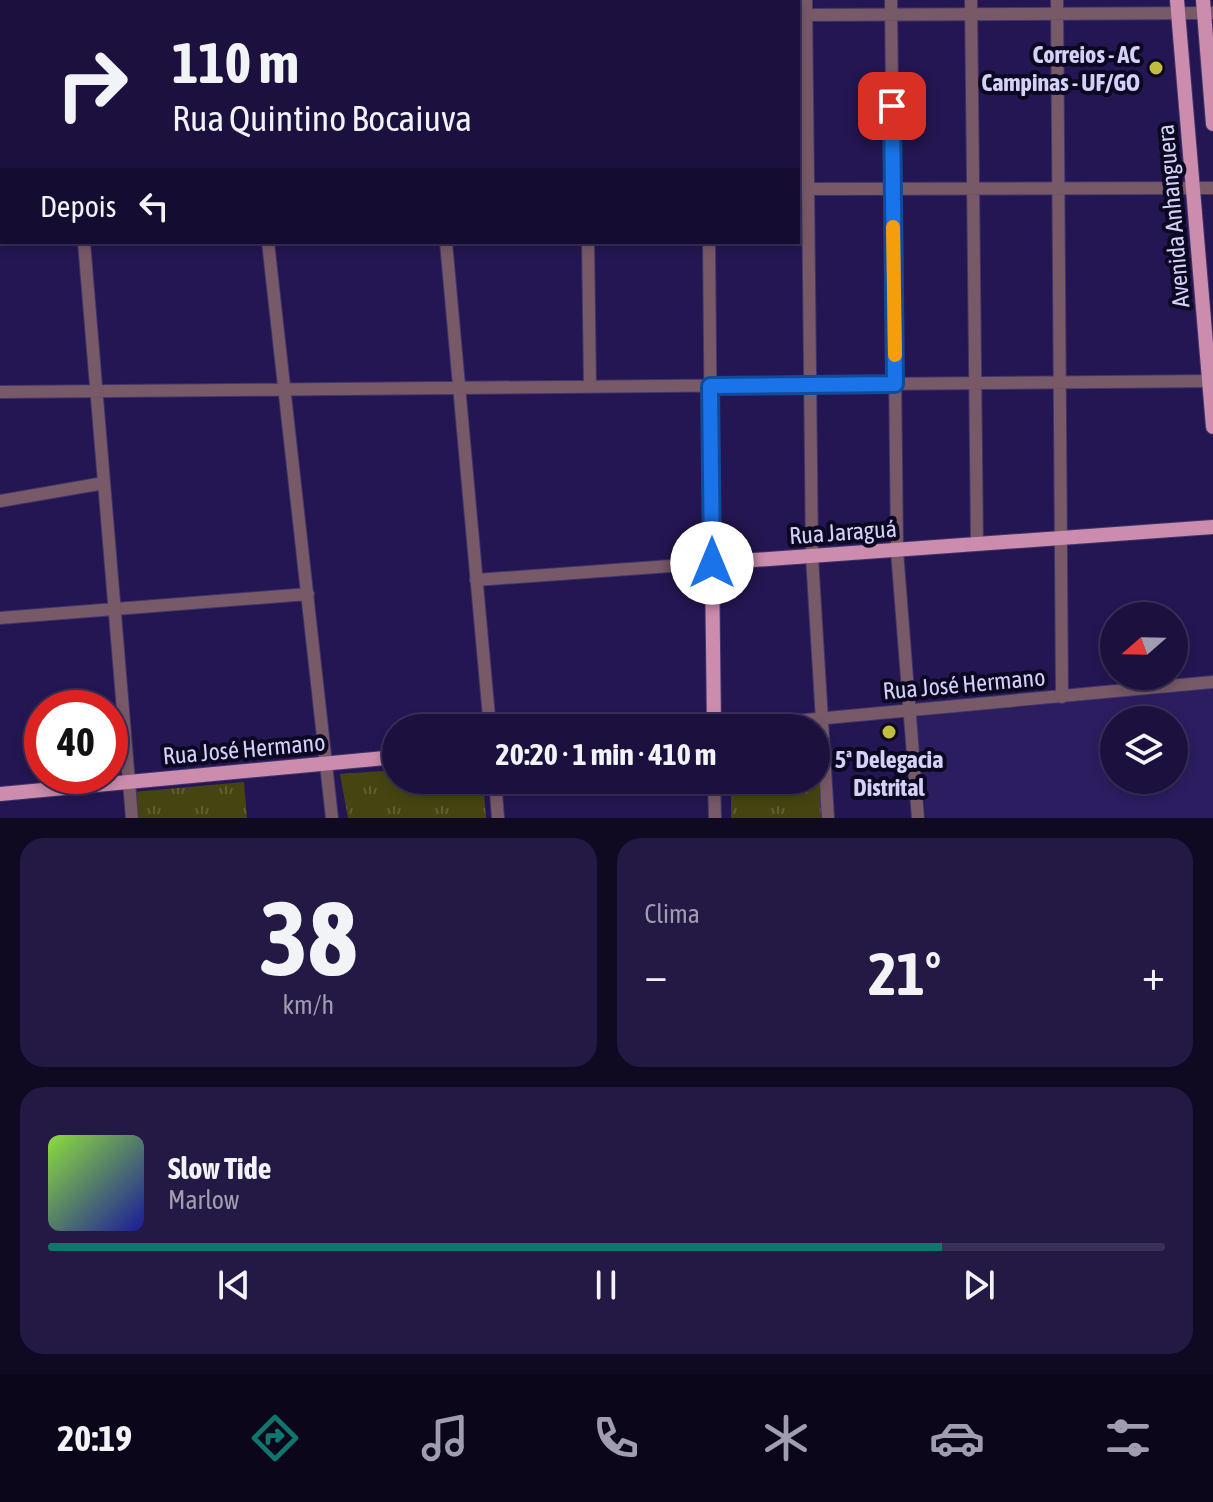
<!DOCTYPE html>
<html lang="pt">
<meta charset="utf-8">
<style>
body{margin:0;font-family:"Asap Condensed",sans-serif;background:#241945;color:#f1f3f6;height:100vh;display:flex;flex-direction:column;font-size:30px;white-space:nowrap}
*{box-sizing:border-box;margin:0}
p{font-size:26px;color:#a09db0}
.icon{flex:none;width:44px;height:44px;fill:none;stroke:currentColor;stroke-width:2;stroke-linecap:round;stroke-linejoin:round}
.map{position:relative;height:818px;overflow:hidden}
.side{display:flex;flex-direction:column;gap:20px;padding:20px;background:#0f0922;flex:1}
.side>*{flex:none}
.banner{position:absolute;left:0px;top:0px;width:800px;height:244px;box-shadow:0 4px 12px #0003,0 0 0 2px #393058;background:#1b103e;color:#f1f3f6;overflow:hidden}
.needle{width:52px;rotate:250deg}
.fabs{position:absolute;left:1100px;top:602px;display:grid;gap:16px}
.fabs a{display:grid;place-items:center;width:88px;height:88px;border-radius:50%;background:#1b103e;box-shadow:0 4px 12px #0003,0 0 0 2px #393058;font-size:40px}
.speed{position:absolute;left:24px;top:690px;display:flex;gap:16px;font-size:40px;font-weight:700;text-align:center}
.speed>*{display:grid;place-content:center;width:104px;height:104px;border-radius:50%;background:#1b103e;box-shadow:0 4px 12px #0003,0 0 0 2px #393058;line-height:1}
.speed .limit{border:12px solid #d22;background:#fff;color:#111}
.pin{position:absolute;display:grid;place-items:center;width:68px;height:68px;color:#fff;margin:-34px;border-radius:16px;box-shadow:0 4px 12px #0006}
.me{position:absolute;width:88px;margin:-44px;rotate:0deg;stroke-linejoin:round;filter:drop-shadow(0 0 6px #0008)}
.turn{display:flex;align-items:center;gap:28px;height:168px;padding:0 40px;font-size:36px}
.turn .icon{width:104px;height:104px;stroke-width:2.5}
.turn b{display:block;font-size:56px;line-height:68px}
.then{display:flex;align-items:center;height:76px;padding:0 40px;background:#0003;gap:16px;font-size:30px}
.big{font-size:60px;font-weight:700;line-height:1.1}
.side .card{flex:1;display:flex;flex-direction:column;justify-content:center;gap:12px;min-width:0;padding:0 28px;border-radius:24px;background:#241945}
.side .dial{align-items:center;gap:0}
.dial b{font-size:104px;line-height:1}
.song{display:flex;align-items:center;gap:24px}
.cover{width:96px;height:96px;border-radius:12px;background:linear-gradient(135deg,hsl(90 70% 55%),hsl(240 70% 35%))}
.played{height:8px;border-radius:4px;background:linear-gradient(90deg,#0f766e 80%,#393058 80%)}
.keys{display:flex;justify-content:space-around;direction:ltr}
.heat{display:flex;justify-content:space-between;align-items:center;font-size:44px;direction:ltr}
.side .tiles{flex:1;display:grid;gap:20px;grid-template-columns:1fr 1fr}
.card:last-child{grid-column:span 2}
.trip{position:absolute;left:382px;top:714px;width:448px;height:80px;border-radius:40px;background:#1b103e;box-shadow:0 4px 12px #0003,0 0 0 2px #393058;font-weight:700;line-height:80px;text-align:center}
.tab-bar{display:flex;height:128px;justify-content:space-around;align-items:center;background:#0b0619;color:#a09db0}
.tab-bar .icon{width:56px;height:56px}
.tab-bar .selected{color:#0f766e}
.tab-bar b{font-size:36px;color:#f1f3f6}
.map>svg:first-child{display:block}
.built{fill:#2b1d60;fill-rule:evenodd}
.grass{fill:url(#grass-tufts)}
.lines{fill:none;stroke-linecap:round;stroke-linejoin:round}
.minor-casing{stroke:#40346c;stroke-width:14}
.major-casing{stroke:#40346c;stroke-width:16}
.minor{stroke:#785968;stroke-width:12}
.major{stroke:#cc8cad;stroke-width:14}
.route-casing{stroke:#114b97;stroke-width:20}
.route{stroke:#1a73e8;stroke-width:14}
.slow{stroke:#f59e0b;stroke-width:14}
.poi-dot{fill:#c2bd3f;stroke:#0d0822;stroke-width:3}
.labels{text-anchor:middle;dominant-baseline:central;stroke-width:8;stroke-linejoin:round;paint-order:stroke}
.poi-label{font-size:24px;font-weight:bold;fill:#d3d1f7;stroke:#0d0822;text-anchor:end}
.street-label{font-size:24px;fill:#d3d1f7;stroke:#0d0822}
</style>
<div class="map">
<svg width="1213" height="818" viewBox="0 0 1213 818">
<defs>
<pattern id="grass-tufts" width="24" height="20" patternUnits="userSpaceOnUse" patternTransform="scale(2)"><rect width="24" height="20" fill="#464511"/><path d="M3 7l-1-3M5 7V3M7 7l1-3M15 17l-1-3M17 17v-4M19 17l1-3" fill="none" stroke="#605f34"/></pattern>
</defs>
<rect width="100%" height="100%" fill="#241652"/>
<path class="built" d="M 1213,688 L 1213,818 L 926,818 L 916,717 ZM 1114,720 L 1174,720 L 1174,780 L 1114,780 Z"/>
<path class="grass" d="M 817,730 L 822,818 L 731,818 L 731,780 L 816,780 Z
M 396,770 L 396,780 L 483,780 L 486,818 L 348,818 L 340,774 Z
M 244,782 L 247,818 L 135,818 L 133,792 Z"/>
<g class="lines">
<defs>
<path id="minor" d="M 240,0 L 241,2
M 425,0 L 425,2
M 585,0 L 585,2
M 705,0 L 705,2
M 806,0 L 812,557 L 828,818
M 891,0 L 897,551 L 918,818
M 971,0 L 977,543
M 1057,0 L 1062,697
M 77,2 L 77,0
M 0,15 L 2,15
M 801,15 L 1213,13
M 798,189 L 1213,188
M 0,196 L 2,196
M 84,242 L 132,818
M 268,242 L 332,818
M 446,242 L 490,728
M 588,242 L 590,387
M 0,392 L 1213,381
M 0,501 L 104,483
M 476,580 L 712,563 L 709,242
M 0,618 L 308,594
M 719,728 L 1213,682
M 495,780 L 498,818
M 714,780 L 715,818"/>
<path id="major" d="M 1177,0 L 1213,427
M 1203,0 L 1213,124
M 714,728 L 712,563 L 1213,527
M 0,794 L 396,757"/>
</defs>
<use href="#minor" class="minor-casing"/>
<use href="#major" class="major-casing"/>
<use href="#minor" class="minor"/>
<use href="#major" class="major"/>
</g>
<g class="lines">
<defs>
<path id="route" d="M 712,563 L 710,386 L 895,384 L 892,106"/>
</defs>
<use href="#route" class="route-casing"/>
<use href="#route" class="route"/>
<path class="slow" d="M 893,227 L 895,355"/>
</g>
<g class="poi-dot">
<circle cx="1156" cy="68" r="8"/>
<circle cx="889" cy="732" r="8"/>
</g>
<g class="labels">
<g class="poi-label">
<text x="1140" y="54">Correios - AC<tspan x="1140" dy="28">Campinas - UF/GO</tspan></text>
<text x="889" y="759" text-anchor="middle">5ª Delegacia<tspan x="889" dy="28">Distrital</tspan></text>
</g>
<g class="street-label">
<text transform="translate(1173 216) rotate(-95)">Avenida Anhanguera</text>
<text transform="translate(843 532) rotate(-4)">Rua Jaraguá</text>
<text transform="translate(964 684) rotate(-5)">Rua José Hermano</text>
<text transform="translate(244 749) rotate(-5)">Rua José Hermano</text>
</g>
</g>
</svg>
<div class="fabs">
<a><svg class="needle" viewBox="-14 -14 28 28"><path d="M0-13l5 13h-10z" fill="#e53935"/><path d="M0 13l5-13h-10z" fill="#a09db0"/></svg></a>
<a><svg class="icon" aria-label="layers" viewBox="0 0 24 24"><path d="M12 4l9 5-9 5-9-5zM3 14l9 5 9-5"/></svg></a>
</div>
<div class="speed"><div class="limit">40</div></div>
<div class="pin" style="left:892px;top:106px;background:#d93025"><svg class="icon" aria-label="arrive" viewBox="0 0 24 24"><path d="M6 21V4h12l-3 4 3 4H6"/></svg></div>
<svg class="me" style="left:712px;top:563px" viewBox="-20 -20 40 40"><circle r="19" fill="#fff"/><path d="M0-13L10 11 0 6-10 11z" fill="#1a73e8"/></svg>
<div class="trip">20:20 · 1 min · 410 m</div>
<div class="banner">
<div class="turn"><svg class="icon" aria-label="right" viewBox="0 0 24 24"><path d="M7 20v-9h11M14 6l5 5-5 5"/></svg><div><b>110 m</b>Rua Quintino Bocaiuva</div></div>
<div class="then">Depois<svg class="icon" aria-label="left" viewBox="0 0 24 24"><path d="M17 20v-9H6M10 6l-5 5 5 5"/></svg></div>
</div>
</div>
<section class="side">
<div class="tiles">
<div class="card dial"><b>38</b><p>km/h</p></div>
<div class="card"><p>Clima</p>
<div class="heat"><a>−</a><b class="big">21°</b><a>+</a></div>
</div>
<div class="card">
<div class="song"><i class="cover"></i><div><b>Slow Tide</b><p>Marlow</p></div></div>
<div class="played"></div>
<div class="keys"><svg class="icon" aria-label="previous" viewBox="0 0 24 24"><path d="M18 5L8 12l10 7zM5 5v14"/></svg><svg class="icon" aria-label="pause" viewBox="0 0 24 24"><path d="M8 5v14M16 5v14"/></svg><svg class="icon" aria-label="next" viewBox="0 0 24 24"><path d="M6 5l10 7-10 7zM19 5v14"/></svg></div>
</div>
</div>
</section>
<nav class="tab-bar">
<b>20:19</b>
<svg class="icon selected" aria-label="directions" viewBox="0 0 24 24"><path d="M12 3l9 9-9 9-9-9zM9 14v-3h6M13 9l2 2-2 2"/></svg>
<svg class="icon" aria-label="music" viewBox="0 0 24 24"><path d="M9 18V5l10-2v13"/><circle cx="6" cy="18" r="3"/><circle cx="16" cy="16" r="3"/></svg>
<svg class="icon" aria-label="phone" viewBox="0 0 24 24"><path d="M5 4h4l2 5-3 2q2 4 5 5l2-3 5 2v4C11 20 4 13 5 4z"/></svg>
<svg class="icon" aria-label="climate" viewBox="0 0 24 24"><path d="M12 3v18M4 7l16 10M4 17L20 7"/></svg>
<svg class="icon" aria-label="car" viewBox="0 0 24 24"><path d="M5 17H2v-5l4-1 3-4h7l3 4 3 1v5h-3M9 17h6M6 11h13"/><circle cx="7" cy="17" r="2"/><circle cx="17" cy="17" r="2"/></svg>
<svg class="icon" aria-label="filters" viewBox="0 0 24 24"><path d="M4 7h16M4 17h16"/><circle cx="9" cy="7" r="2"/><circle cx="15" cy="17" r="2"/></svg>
</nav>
